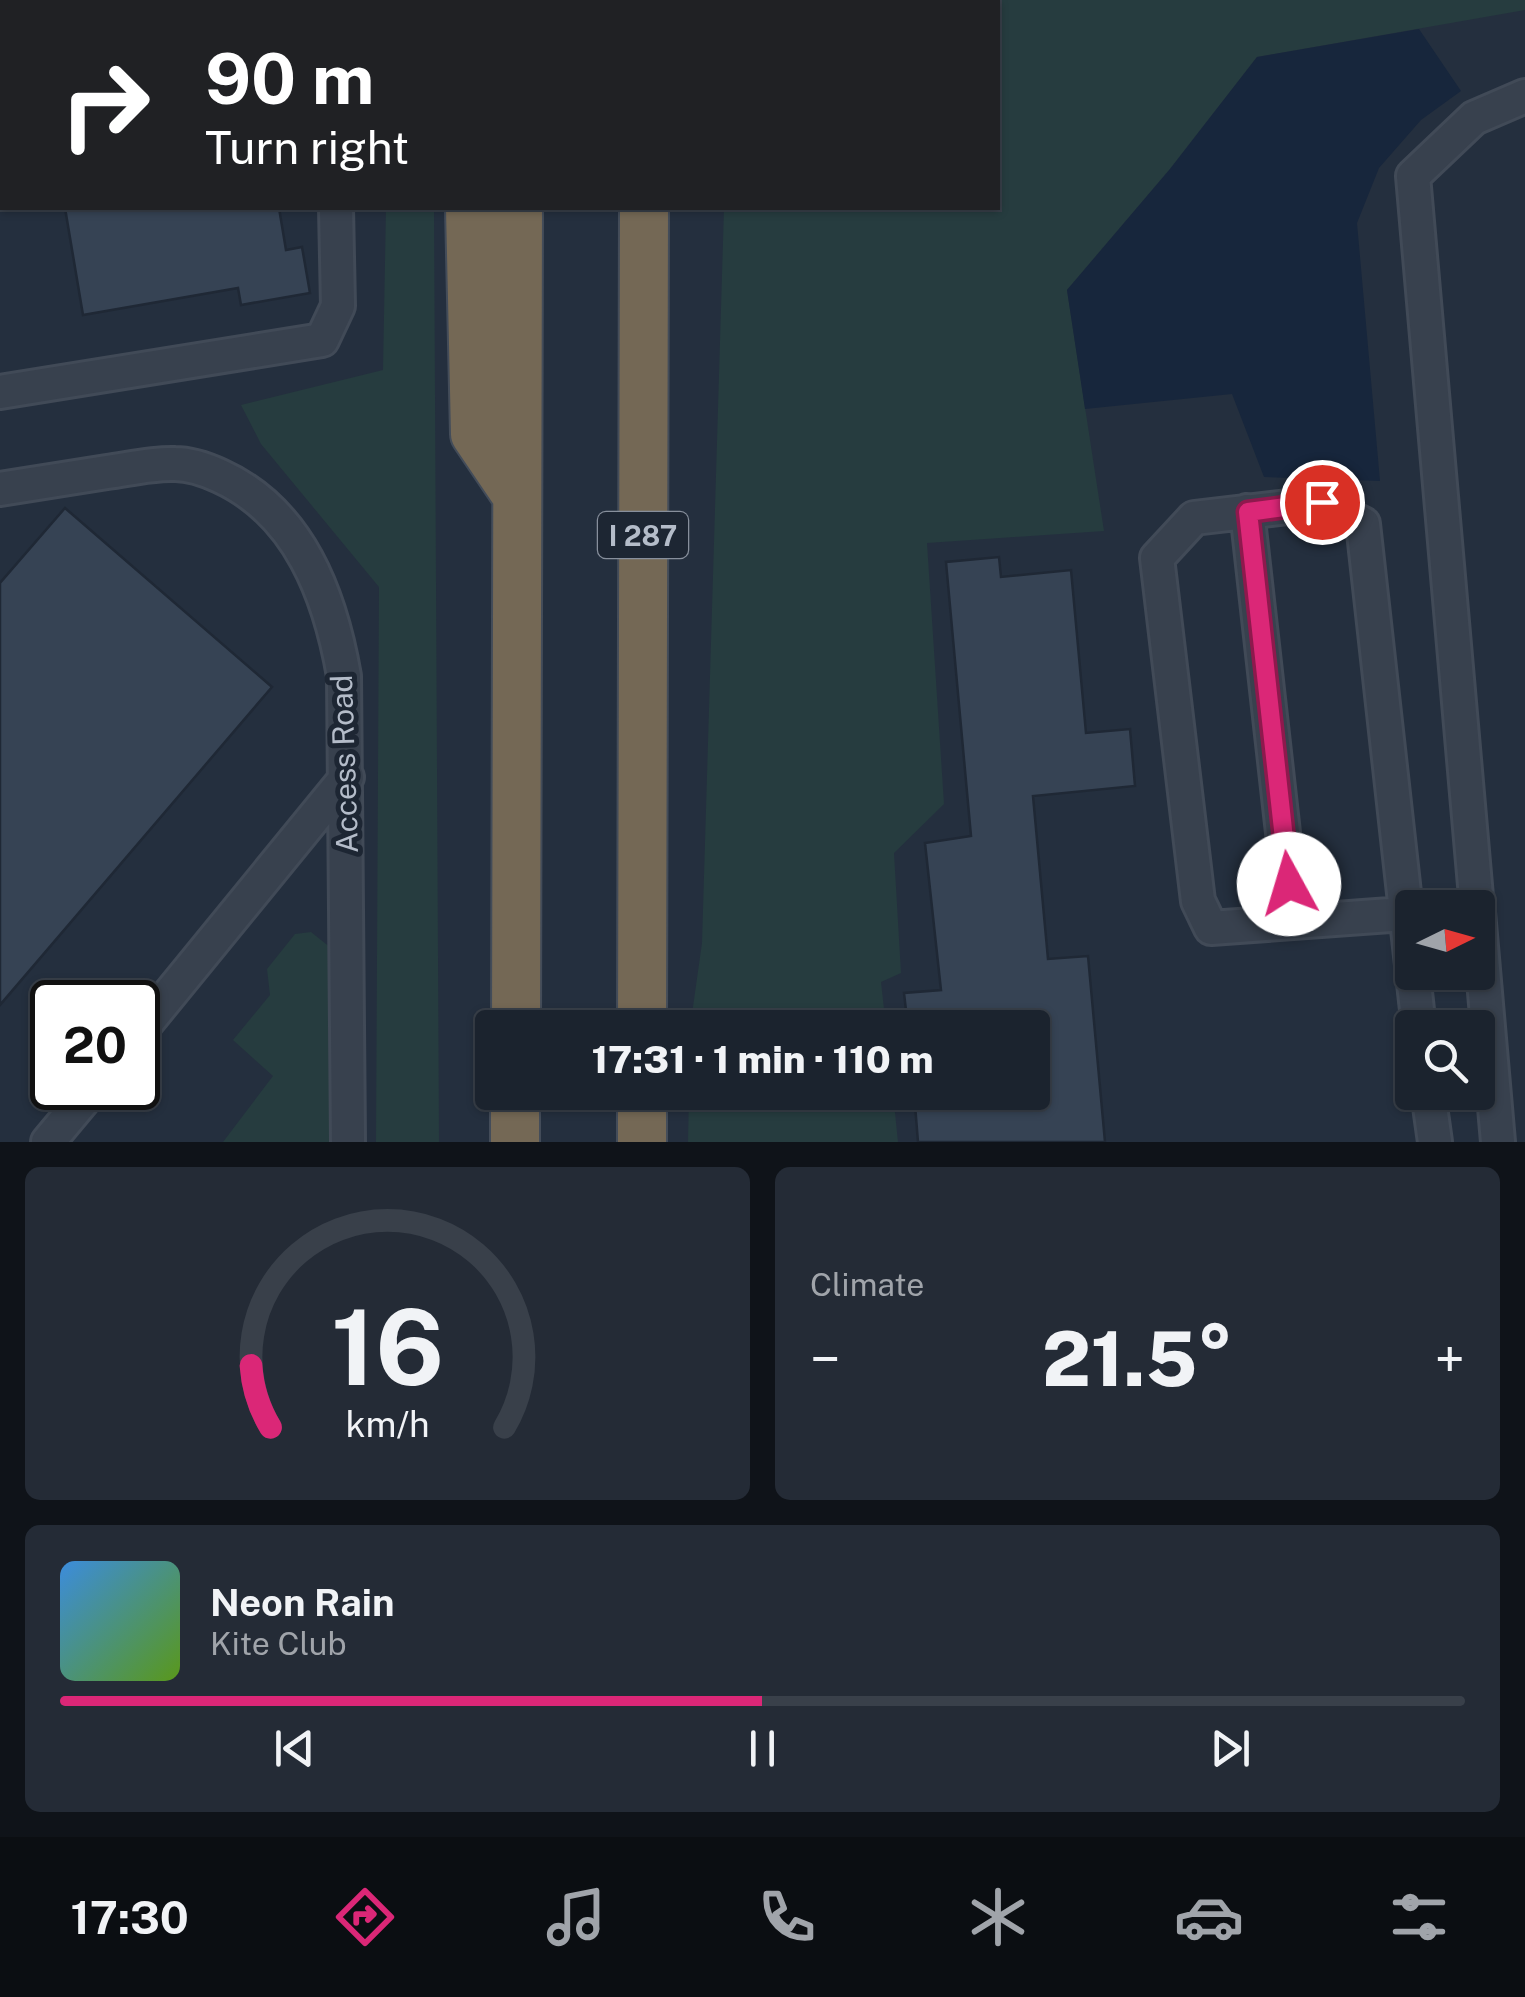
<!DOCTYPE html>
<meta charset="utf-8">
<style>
body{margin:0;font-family:"Public Sans",sans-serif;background:#242b36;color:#f1f3f6;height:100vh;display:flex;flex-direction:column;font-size:38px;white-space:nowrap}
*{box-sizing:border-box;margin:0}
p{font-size:32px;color:#a0a4aa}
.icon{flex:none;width:55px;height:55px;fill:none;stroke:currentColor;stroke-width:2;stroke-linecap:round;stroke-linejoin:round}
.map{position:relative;height:1142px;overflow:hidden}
.side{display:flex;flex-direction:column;gap:25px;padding:25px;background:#0f1319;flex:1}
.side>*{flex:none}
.banner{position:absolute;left:0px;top:0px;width:1000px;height:210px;box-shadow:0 2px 8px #0004,0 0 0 2px #39404a;background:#202124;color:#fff;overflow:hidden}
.needle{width:65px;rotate:85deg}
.controls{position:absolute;left:1395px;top:890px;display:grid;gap:20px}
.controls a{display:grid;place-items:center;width:100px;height:100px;border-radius:10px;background:#1b232e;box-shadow:0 2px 8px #0004,0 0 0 2px #39404a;font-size:50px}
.speed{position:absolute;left:30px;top:980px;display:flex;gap:20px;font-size:50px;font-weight:700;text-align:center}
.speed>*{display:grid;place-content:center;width:130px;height:130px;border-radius:50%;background:#1b232e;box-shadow:0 2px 8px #0004,0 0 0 2px #39404a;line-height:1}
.speed .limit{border:5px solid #111;border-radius:15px;background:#fff;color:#111}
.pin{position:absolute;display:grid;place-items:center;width:85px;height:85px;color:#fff;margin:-42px;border:5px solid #fff;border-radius:50%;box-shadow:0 2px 10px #0007}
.me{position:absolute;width:110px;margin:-55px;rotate:354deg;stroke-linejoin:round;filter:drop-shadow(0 0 8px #0008)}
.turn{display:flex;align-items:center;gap:35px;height:210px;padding:0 40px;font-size:45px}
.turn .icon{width:130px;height:130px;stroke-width:2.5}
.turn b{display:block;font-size:70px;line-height:85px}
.big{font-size:75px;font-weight:800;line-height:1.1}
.side .widget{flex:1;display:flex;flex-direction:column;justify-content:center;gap:15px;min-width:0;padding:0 35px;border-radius:15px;background:#242b36}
.side .dial{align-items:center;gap:0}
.dial svg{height:260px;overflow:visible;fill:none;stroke:#39404a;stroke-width:7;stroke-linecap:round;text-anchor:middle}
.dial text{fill:#f1f3f6;stroke:none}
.song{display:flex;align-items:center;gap:30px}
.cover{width:120px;height:120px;border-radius:15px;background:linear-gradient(135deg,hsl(210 70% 55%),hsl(90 70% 35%))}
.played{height:10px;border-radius:5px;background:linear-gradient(90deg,#db2777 50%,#39404a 50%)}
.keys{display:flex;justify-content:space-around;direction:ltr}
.heat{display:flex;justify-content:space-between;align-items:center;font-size:55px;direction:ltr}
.side .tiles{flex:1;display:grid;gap:25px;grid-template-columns:1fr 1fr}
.widget:last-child{grid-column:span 2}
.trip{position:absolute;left:475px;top:1010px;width:575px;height:100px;border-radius:10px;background:#1b232e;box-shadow:0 2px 8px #0004,0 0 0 2px #39404a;font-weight:800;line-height:100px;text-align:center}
.dock{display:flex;height:160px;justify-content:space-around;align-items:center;background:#0b0e12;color:#a0a4aa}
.dock .icon{width:70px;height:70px}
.dock .selected{color:#db2777}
.dock b{font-size:45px;color:#f1f3f6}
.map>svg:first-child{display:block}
.green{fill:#263c3f}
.water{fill:#17263c}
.building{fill:#364354;stroke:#1f2835;stroke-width:2.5}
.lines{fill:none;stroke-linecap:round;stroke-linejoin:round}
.minor-casing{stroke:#414a57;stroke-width:38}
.highway-casing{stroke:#434c59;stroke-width:52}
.minor{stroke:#38414e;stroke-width:32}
.highway{stroke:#746855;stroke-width:48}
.route-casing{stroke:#8e194d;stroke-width:25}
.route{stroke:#db2777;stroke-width:18}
.labels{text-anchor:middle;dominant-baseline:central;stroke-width:10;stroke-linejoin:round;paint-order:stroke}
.shield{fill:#1d2633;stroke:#878f9c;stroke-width:2.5}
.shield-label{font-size:28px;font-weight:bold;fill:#b4bcc9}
.street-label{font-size:30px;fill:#b4bcc9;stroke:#1d2633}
</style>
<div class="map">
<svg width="1525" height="1142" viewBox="0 0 1525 1142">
<rect width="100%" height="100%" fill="#242f3e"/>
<path class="green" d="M 725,0 L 1525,0 L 1525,10 L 1257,57 L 1170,169 L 1067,290 L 1104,531 L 927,543 L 944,804 L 894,853 L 901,973 L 881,982 L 886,1027 L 690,1028 L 702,943 L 724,208 L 998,208 L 998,2 Z
M 386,208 L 434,208 L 439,1142 L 376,1142 L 379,587 L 261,444 L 241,405 L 383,370 Z
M 311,932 L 331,948 L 330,1142 L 223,1142 L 273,1076 L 233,1040 L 270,995 L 267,969 L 295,934 Z
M 689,1093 L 893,1093 L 898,1142 L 688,1142 Z"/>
<path class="water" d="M 1419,29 L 1461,91 L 1421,120 L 1379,168 L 1357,223 L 1380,481 L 1264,477 L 1232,394 L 1085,409 L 1067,290 L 1170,169 L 1257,57 Z"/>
<path class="building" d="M 0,0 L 301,0 L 301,2 L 2,2 L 0,136 Z
M 65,208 L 279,208 L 286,250 L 302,247 L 310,293 L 241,305 L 238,288 L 83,315 Z
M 65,508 L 272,687 L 0,1005 L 0,583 Z
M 999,557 L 1001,577 L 1071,570 L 1086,733 L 1130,729 L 1135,786 L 1033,796 L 1048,959 L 1088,956 L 1105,1142 L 918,1142 L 914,1092 L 1032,1092 L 1032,1028 L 908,1028 L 904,993 L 941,990 L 925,843 L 971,836 L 946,562 Z"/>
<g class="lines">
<defs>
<path id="minor" d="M 330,0 L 330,2
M 0,392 L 322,340 L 338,306 L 336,208
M 0,489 C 36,483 71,478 107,472 C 129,469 153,463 175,464 C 189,464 207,470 220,476 C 299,512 330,595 344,676 L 348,1142
M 1247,511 L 1293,922
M 1477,908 L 1413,176 L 1474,118 L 1525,96
M 1478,912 L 1498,1142
M 1404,914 L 1211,928 L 1198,901 L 1157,558 L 1194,518 L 1322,503 L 1363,524 L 1419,1028
M 138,1033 L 347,777
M 1428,1092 L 1435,1142
M 48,1142 L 93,1088"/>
<path id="highway" d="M 465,0 L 465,2
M 518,2 L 518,0
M 644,2 L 645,0
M 470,208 L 475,434 L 517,496
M 516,1028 L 518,208
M 642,1028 L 644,208
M 515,1142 L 515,1092
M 642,1142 L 642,1092"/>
</defs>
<use href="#minor" class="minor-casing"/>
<use href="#highway" class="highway-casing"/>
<use href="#minor" class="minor"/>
<use href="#highway" class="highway"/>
</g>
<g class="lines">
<defs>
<path id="route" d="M 1289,884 L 1248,512 L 1322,502"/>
</defs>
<use href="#route" class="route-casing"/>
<use href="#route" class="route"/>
</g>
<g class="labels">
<rect class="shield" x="598" y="512" width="90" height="46" rx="8"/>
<g class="shield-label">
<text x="643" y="535">I 287</text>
</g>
<g class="street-label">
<text transform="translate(344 764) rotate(-92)">Access Road</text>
</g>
</g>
</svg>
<div class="controls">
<a><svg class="needle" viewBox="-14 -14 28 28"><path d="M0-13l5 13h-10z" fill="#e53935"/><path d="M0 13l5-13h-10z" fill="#a0a4aa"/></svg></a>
<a><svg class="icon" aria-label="search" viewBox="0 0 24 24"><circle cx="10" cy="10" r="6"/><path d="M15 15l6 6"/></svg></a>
</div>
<div class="speed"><div class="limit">20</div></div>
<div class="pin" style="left:1322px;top:502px;background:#d93025"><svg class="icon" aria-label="arrive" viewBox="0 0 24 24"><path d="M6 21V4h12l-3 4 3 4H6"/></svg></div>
<svg class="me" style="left:1289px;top:884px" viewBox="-20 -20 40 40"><circle r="19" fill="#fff"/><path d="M0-13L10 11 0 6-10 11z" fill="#db2777"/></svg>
<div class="trip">17:31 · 1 min · 110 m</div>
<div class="banner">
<div class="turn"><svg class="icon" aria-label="right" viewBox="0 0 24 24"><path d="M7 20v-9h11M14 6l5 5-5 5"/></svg><div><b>90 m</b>Turn right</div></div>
</div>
</div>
<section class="side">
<div class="tiles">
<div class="widget dial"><svg viewBox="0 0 100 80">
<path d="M14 69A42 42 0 1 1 86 69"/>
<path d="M14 69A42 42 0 0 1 8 50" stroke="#db2777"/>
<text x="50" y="56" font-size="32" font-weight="700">16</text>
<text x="50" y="72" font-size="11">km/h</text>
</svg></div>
<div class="widget"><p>Climate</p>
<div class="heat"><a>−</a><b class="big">21.5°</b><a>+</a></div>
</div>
<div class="widget">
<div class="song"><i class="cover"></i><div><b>Neon Rain</b><p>Kite Club</p></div></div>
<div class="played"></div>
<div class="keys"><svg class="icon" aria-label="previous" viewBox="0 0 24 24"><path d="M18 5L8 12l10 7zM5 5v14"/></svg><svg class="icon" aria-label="pause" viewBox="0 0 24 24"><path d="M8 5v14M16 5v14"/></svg><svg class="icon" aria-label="next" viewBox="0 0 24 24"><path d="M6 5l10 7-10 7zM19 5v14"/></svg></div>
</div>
</div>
</section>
<nav class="dock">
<b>17:30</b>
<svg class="icon selected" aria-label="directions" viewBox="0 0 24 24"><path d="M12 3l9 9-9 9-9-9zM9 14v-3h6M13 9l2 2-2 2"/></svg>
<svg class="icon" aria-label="music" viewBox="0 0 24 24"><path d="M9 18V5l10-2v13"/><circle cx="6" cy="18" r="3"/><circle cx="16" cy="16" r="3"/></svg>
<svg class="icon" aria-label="phone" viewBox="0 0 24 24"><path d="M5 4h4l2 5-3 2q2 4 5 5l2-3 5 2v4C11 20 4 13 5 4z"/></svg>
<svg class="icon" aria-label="climate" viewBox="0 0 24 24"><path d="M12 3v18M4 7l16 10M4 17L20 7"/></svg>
<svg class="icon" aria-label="car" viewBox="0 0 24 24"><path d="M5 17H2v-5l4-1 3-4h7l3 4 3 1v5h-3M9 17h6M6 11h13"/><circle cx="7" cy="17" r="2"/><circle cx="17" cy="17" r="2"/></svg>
<svg class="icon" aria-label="filters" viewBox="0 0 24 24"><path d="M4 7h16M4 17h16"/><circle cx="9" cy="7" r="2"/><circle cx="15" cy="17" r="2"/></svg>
</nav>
